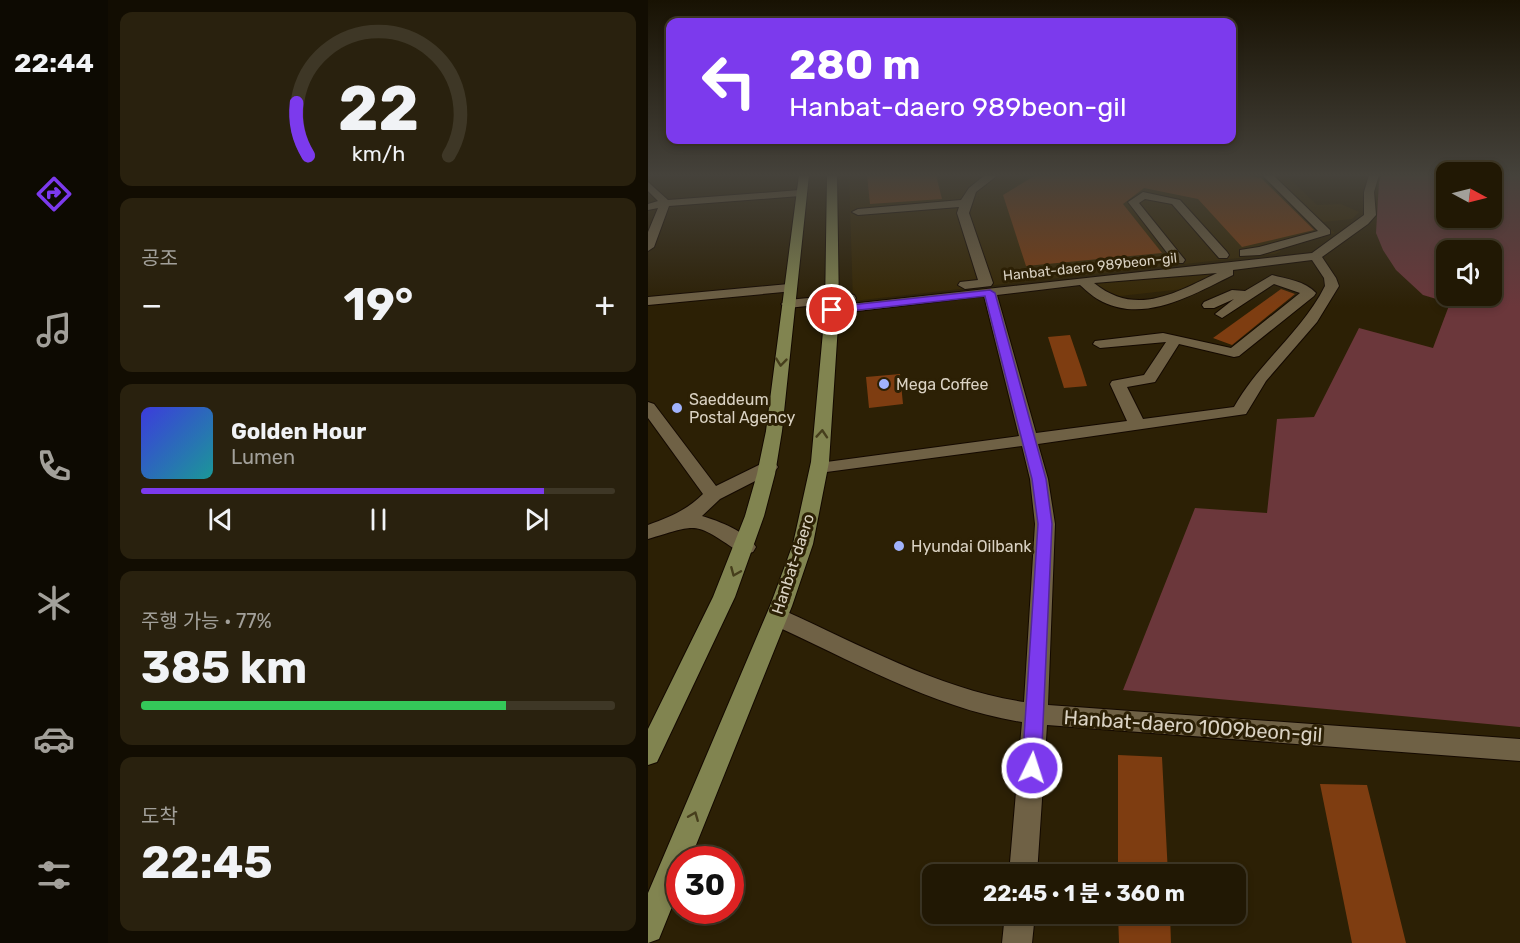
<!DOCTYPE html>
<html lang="ko">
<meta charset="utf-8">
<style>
body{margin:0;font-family:Rubik,"Noto Sans KR",sans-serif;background:#29210e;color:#f1f3f6;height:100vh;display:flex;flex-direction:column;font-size:22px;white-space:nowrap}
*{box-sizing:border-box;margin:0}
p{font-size:20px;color:#a2a09a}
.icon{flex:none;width:33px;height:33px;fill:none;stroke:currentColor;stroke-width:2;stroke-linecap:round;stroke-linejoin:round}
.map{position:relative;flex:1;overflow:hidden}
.panel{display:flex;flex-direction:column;gap:12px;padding:12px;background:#120d02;width:540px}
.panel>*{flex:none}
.hud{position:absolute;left:18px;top:18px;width:570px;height:126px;border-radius:12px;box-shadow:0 3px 9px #0003,0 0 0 2px #3e3726;background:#7c3aed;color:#fff;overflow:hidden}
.needle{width:39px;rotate:97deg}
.tools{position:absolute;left:788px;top:162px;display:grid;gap:12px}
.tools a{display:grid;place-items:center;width:66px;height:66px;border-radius:12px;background:#211804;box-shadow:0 3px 9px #0003,0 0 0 2px #3e3726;font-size:30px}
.speed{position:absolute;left:18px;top:846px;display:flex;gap:12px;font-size:30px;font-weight:700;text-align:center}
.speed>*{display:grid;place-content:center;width:78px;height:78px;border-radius:50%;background:#211804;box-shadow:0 3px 9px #0003,0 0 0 2px #3e3726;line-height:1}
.speed .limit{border:9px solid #d22;background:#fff;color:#111}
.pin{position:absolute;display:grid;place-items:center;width:51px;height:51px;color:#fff;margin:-26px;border:3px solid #fff;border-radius:50%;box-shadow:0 2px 6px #0007}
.me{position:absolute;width:66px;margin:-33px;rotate:4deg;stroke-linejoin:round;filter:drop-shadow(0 0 4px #0008)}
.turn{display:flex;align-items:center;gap:21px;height:126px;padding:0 24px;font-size:27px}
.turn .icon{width:78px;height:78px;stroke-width:2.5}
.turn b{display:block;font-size:42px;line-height:51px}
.big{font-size:45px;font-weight:700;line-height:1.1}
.panel .tile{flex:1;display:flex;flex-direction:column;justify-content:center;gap:9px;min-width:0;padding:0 21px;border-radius:12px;background:#29210e}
.panel .dial{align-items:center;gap:0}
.dial svg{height:156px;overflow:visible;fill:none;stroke:#3e3726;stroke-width:7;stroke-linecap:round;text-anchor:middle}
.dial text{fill:#f1f3f6;stroke:none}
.song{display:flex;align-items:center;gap:18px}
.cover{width:72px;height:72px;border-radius:9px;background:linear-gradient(135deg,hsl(240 70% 55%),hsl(180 70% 35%))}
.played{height:6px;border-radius:3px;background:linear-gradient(90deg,#7c3aed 85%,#3e3726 85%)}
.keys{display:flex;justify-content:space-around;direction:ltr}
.heat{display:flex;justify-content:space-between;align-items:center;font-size:33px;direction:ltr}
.charge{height:9px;border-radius:4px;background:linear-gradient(90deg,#34c759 77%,#3e3726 0)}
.trip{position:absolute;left:274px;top:864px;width:324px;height:60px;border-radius:12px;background:#211804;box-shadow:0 3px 9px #0003,0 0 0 2px #3e3726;font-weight:700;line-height:60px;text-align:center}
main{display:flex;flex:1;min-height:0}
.dock{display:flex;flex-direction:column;width:108px;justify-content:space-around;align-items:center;background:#0d0a02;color:#a2a09a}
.dock .icon{width:42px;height:42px}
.dock .current{color:#7c3aed}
.dock b{font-size:27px;color:#f1f3f6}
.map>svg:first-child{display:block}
.built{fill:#362703}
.green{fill:#6b373b;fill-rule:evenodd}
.building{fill:#7e3d11}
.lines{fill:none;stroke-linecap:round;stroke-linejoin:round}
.minor-casing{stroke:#140900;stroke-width:2}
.major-casing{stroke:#140900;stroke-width:2}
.minor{fill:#6f6145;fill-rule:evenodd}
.major{fill:#818450;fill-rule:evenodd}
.oneway{stroke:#463e1c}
.route{fill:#7c3aed;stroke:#51269a;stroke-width:1.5}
.poi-dot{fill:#a1b3fd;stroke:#2c2005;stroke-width:2}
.labels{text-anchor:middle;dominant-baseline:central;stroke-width:6;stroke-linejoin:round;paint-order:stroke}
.far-street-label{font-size:14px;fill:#dad2c3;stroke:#2c2005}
.poi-label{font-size:16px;fill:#dad2c3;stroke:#2c2005;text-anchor:start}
.street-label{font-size:16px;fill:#dad2c3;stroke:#2c2005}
.near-street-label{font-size:20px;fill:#dad2c3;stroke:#2c2005}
</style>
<main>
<nav class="dock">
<b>22:44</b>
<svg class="icon current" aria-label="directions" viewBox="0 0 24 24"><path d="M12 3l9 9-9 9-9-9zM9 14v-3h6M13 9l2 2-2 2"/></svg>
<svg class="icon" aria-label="music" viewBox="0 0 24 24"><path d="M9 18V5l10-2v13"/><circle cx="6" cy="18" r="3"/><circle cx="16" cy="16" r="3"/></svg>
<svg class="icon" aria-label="phone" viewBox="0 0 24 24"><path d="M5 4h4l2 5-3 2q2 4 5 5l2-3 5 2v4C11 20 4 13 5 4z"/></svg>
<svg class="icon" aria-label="climate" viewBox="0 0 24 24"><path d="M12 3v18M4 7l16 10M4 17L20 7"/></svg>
<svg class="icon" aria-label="car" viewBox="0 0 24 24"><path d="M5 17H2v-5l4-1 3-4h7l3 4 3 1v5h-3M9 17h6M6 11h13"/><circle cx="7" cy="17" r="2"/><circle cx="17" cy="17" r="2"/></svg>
<svg class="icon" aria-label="filters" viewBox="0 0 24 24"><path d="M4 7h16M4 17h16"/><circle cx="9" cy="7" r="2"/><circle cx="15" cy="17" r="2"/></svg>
</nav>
<section class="panel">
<div class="tile dial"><svg viewBox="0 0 100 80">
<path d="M14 69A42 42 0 1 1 86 69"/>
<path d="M14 69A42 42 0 0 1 8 42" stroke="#7c3aed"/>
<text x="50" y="56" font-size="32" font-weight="700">22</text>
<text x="50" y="72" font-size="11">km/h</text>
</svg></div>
<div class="tile"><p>공조</p>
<div class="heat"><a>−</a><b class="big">19°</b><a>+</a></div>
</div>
<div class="tile">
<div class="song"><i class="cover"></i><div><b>Golden Hour</b><p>Lumen</p></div></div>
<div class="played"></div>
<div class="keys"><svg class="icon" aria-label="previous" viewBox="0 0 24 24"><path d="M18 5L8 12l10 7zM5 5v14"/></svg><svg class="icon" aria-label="pause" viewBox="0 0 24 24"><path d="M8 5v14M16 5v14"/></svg><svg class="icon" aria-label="next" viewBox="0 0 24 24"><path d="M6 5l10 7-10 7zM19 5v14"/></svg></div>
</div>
<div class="tile"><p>주행 가능 · 77%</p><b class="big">385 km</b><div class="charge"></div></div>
<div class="tile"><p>도착</p><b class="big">22:45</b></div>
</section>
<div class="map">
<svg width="872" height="943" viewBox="0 0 872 943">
<rect width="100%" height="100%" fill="#2c2005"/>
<path class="built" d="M 201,175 L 638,175 L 669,205 L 693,204 L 711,212 L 704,219 L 675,222 L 687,233 L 633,247 L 632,252 L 627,254 L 205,301 Z
M 565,270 L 568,274 L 535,289 L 463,297 L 441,283 Z"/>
<path class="green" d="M 734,175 L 798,175 L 798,218 L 843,218 L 843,175 L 872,175 L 872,727 L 475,690 L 547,508 L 619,513 L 629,419 L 666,417 L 711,328 L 785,348 L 802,303 L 775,295 L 748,270 L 735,250 L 728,233 L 731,182 ZM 798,250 L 843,250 L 843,296 L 798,296 Z"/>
<path class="building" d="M 219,175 L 288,175 L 294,199 L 222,204 Z
M 388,175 L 594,175 L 613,178 L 666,230 L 594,247 L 550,199 L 496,188 L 475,204 L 514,253 L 378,266 L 355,195 Z
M 633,289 L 647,294 L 584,345 L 565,338 Z
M 422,335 L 434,370 L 439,386 L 416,388 L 400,337 Z
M 252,374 L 255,404 L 221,408 L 218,377 Z
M 470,755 L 514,757 L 520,874 L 470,874 Z
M 672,784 L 719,785 L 758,943 L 704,943 Z
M 470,914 L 522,914 L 523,943 L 471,943 Z"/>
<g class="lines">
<defs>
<path id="minor" d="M 337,175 L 350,175 L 328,192 L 321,213 L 345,283 L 343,286 L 317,289 L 310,285 L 312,282 L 330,280 L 309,213 L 311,207 L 210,215 L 204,212 L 210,209 L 313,200 L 321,188 Z
M 614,175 L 625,175 L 682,230 L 682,234 L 612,255 L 592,256 L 592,250 L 611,247 L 670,231 Z
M 721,175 L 731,175 L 726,192 L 728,215 L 720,224 L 674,257 L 688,278 L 691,286 L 669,322 L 618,381 L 598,414 L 390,444 L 400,479 L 407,524 L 400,705 L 872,739 L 872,761 L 399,725 L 389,874 L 361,874 L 374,722 C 287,709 201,659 121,623 L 118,617 L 121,611 L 129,609 L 137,611 C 212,645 294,690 376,702 L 387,524 L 382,479 L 374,446 L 171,473 L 165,472 L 162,468 L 165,464 L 171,463 L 371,436 L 336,296 L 184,314 L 177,310 L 184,306 L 664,253 L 716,215 L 716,192 ZM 664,260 L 676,278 L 677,286 C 654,332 611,362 586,407 L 495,419 L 479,387 L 507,382 L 531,344 L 586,357 L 591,356 L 666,296 L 668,293 C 657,281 639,279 624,275 L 597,291 L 584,290 L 556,302 L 554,305 L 556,308 L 566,308 L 586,299 L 567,314 L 574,318 L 626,284 L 652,293 L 583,348 L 515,333 L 447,341 L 445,344 L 452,348 L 518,342 L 496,375 L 464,381 L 462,384 L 479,421 L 388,433 L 349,295 L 432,285 C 439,291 446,298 455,302 C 498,323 546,294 585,275 L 585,270 ZM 569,273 C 527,293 488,317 446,283 Z
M 0,182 L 20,200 L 152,190 L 157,193 L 152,196 L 21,206 L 6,247 L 0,251 L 0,232 L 10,208 L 0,210 L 0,204 L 10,201 L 0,191 Z
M 495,192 L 532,200 L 579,252 L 581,255 L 579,258 L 571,258 L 524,204 L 497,199 L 491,203 L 537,260 L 535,263 L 527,263 L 480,202 Z
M 141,284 L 148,288 L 146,291 L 0,305 L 0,297 Z
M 201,294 L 206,295 L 208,298 L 206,301 L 140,308 L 133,304 L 140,300 Z
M 0,402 L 6,404 L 68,486 L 115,463 L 127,463 L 130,467 L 127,471 L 72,499 L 54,516 C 71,521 99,532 108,547 L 105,552 L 98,554 L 91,552 C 45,521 51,524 0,539 L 0,525 C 21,517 38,511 55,494 L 0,418 Z
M 357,914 L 387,914 L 384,943 L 354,943 Z"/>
<path id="major" d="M 151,175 L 161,175 L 134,431 L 127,474 L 116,516 L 87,597 L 9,762 L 0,765 L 0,729 L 65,597 L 97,516 L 109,474 L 118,431 Z
M 179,175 L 189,175 L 191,310 L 181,462 L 165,544 L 144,606 L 42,860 L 32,860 L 32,887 L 11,939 L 0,943 L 0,893 L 122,606 L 145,544 L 163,462 L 177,310 Z"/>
</defs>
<use href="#minor" class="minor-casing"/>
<use href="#major" class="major-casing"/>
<use href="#minor" class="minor"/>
<use href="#major" class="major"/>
</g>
<defs><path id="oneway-chevron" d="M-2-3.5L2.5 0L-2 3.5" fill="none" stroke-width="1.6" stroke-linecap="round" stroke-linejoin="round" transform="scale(1.5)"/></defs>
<g class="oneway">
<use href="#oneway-chevron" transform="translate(133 362) rotate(96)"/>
<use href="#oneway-chevron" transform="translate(174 434) rotate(-86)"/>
<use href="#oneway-chevron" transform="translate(87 572) rotate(113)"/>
<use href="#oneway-chevron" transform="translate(46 816) rotate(-68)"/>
</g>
<linearGradient id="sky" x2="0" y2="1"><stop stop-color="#181203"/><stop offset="0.57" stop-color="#45423b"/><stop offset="1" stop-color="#45423b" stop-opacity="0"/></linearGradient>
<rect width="872" height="307" fill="url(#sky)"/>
<path class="route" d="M 342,290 L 347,293 L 398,479 L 404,524 L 393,768 L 391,774 L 384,777 L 377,774 L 374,768 L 390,524 L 384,479 L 337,296 L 184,313 L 179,310 L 184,307 Z"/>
<g class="poi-dot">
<circle cx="236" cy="384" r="6"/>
<circle cx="29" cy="408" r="6"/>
<circle cx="251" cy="546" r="6"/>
</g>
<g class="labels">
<g class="far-street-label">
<text transform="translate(442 267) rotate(-6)">Hanbat-daero 989beon-gil</text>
</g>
<g class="poi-label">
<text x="248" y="384">Mega Coffee</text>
<text x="41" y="399">Saeddeum<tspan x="41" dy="18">Postal Agency</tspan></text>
<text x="263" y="546">Hyundai Oilbank</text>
</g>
<g class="street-label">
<text transform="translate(145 564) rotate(-72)">Hanbat-daero</text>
</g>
<g class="near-street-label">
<text transform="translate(545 726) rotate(4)">Hanbat-daero 1009beon-gil</text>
</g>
</g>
</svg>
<div class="tools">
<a><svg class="needle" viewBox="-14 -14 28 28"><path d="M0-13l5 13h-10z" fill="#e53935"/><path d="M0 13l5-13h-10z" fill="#a2a09a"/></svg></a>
<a><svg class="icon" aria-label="sound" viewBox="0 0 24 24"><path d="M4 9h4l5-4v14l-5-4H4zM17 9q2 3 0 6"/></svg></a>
</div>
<div class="speed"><div class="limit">30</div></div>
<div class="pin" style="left:184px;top:310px;background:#d93025"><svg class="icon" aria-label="arrive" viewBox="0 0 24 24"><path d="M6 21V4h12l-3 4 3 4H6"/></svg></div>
<svg class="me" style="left:384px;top:768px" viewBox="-20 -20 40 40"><circle r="17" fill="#7c3aed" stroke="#fff" stroke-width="3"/><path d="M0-11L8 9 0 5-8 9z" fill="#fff"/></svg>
<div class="trip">22:45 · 1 분 · 360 m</div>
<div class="hud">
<div class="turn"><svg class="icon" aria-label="left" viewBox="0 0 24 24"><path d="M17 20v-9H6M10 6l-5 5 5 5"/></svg><div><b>280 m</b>Hanbat-daero 989beon-gil</div></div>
</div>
</div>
</main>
